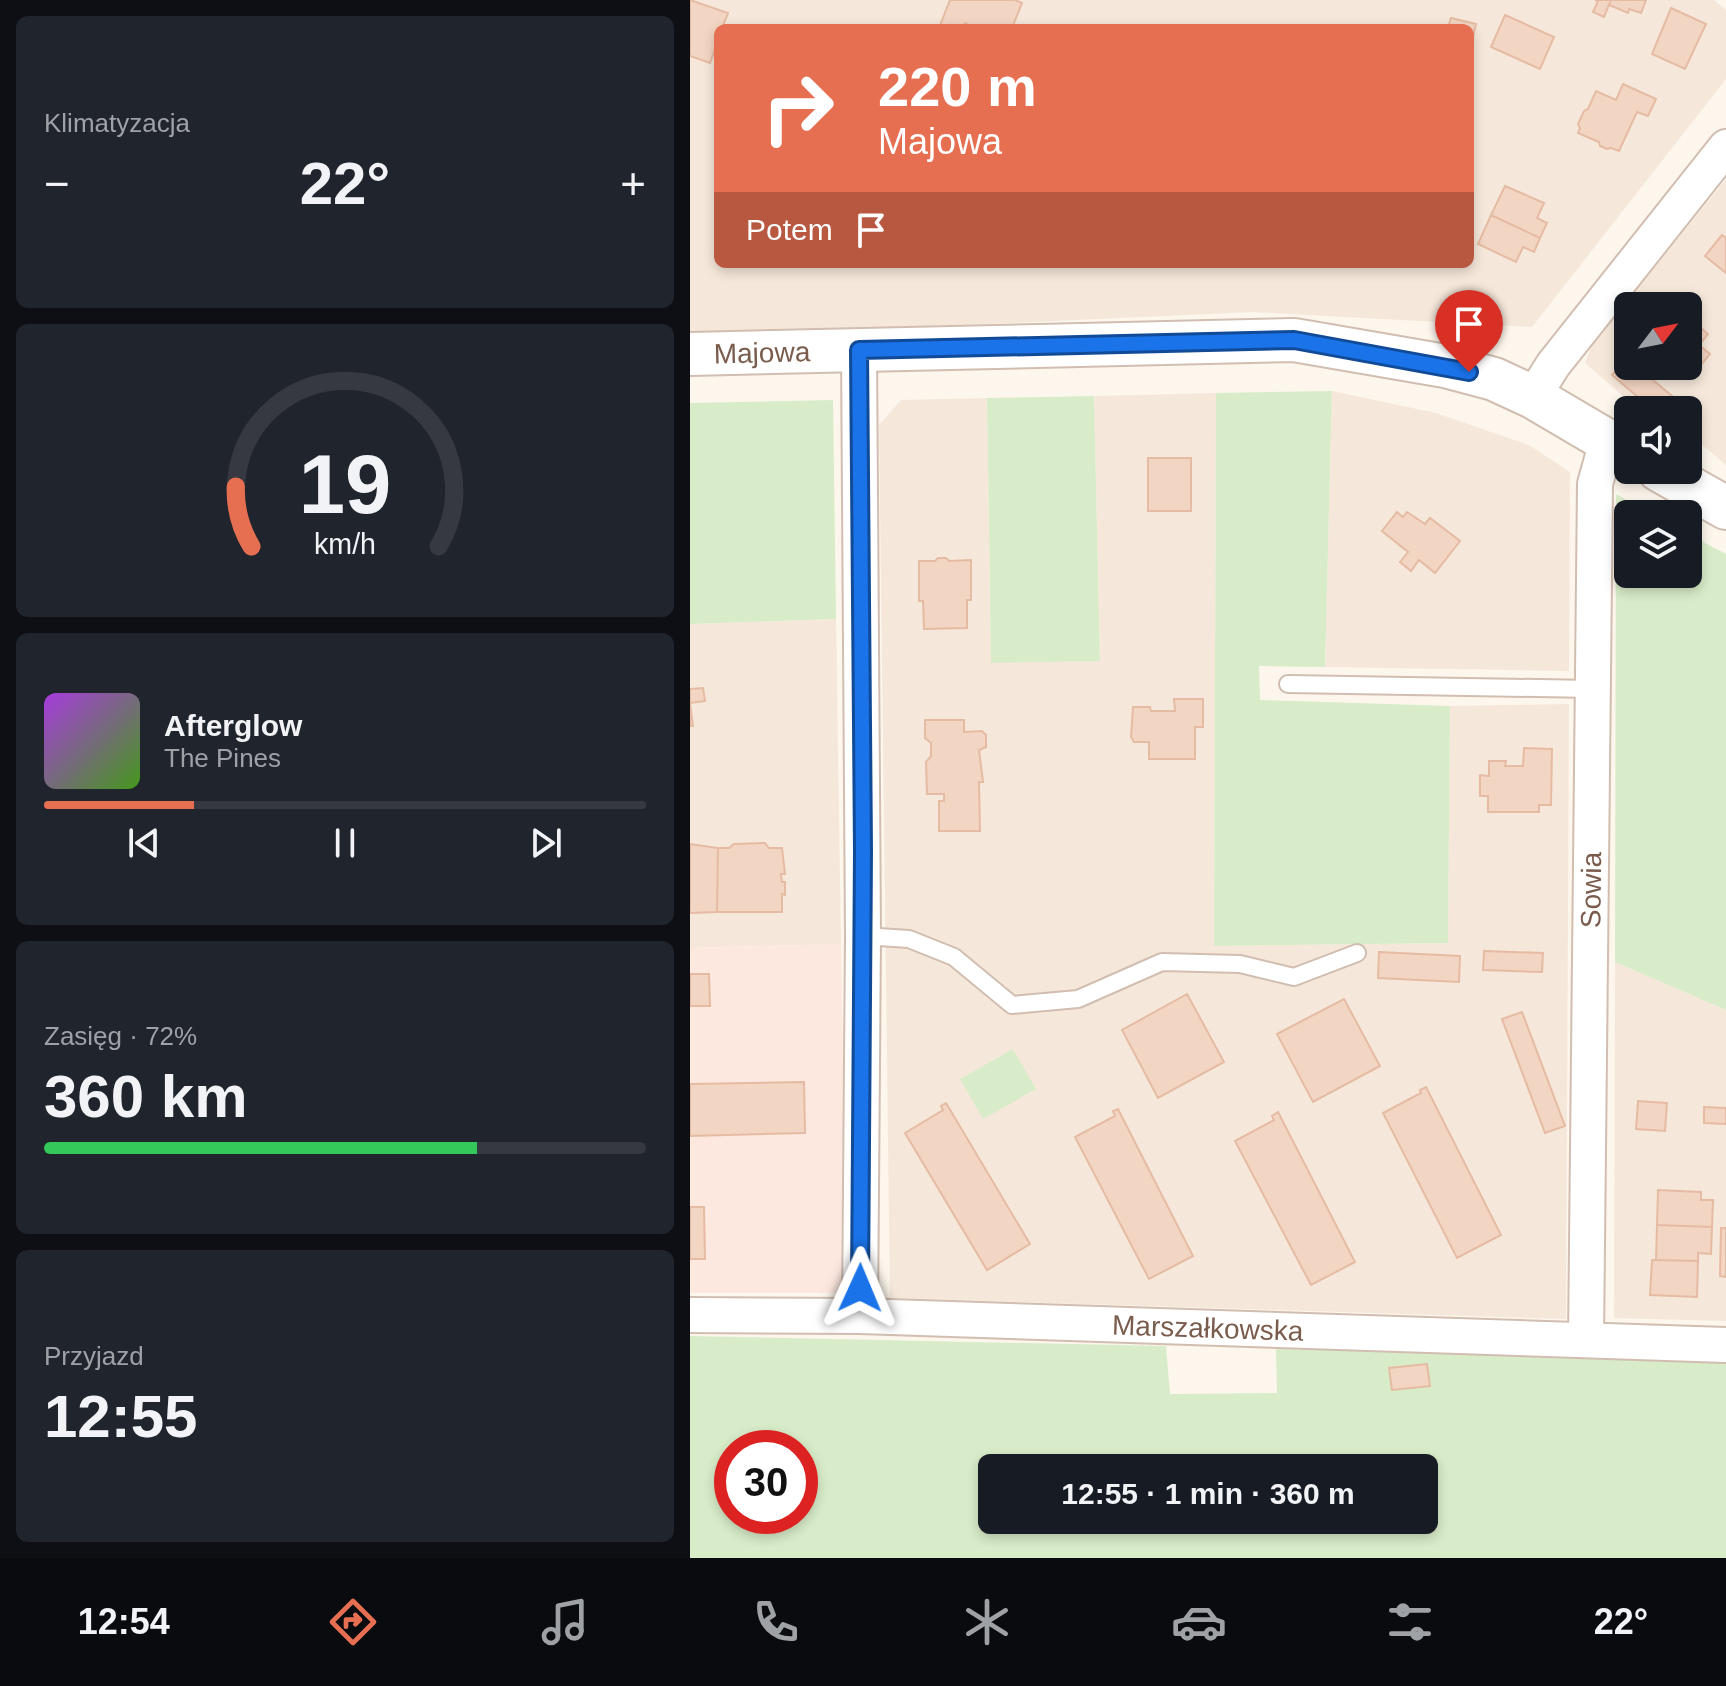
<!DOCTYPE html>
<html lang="pl">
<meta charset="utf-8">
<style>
body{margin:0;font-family:Helvetica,sans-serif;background:#20242c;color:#f1f3f6;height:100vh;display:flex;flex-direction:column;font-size:30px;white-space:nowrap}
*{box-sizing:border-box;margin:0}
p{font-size:26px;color:#9ea1a6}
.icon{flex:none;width:44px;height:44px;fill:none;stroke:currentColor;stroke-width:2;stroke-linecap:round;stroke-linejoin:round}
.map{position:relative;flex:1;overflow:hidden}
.side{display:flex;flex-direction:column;gap:16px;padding:16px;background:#0d0f14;width:690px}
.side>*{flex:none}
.top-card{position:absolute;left:24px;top:24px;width:760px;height:244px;border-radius:12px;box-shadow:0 4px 12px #0003;background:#e76f51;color:#fff;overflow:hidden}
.needle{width:52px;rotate:58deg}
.buttons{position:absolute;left:924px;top:292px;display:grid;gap:16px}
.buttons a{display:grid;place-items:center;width:88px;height:88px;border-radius:12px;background:#171b24;box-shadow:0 4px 12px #0003;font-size:40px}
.speed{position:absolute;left:24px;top:1430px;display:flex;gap:16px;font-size:40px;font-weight:700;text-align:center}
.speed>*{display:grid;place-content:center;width:104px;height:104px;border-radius:50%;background:#171b24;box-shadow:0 4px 12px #0003;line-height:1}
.speed .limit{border:12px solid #d22;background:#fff;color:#111}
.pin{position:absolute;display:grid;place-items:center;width:68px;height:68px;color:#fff;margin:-82px -34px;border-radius:50% 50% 50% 0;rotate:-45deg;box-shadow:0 0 8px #0007}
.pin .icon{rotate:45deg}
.me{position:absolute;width:88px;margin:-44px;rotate:1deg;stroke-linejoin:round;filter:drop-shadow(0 0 6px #0008)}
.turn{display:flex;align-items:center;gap:28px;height:168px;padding:0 32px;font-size:36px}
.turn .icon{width:104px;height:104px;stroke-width:2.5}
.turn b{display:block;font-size:56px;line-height:68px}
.then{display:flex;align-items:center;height:76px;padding:0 32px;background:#0003;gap:16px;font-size:30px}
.big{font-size:60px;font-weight:600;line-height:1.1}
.side .card{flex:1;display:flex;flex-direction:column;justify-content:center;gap:12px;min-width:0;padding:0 28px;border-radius:12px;background:#20242c}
.side .dial{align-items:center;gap:0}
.dial svg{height:208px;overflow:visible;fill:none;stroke:#363941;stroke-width:7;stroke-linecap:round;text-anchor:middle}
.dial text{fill:#f1f3f6;stroke:none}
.song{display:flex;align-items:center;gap:24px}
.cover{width:96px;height:96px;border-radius:12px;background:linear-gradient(135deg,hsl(280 70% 55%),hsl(100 70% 35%))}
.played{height:8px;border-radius:4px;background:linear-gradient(90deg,#e76f51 25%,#363941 25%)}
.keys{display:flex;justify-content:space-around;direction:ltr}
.heat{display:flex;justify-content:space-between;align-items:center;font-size:44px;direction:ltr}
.charge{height:12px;border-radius:6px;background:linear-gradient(90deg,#34c759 72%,#363941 0)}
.trip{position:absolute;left:288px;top:1454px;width:460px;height:80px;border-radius:12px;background:#171b24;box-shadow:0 4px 12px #0003;font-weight:600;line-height:80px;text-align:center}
.tab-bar{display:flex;height:128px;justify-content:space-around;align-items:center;background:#090b0e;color:#9ea1a6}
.tab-bar .icon{width:56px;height:56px}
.tab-bar .selected{color:#e76f51}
.tab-bar b{font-size:36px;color:#f1f3f6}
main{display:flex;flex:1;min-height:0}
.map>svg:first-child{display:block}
.residential{fill:#f5e8da;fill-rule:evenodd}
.commercial{fill:#fde8e0}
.green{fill:#d8ecc9;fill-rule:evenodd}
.building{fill:#f3d5c3;stroke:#e6bba3;stroke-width:2}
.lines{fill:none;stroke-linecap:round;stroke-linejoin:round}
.service-casing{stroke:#d1beb0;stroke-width:20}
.minor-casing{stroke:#d1beb0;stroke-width:38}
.tertiary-casing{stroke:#d1beb0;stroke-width:46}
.service{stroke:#fff;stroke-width:16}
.minor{stroke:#fff;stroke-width:34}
.tertiary{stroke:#fff;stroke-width:42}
.route-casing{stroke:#114b97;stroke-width:20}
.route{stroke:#1a73e8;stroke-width:14}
.labels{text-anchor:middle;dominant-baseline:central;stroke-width:8;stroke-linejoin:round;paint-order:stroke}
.street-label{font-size:28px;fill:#7a5c4d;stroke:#fffaf3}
</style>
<main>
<section class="side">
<div class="card"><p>Klimatyzacja</p>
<div class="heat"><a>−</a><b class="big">22°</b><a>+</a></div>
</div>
<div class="card dial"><svg viewBox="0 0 100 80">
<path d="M14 69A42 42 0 1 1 86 69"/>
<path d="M14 69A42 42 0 0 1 8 46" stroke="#e76f51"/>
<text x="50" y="56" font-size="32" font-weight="700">19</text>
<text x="50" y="72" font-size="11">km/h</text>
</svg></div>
<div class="card">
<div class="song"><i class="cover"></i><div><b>Afterglow</b><p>The Pines</p></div></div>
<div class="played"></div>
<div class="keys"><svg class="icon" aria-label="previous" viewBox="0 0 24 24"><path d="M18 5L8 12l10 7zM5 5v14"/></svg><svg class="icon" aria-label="pause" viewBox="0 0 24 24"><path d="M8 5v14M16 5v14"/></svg><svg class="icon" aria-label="next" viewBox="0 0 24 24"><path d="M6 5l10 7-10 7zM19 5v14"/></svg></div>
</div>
<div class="card"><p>Zasięg · 72%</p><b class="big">360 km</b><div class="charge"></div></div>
<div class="card"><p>Przyjazd</p><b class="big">12:55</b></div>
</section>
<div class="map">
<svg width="1036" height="1558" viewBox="0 0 1036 1558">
<rect width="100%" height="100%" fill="#fdf6ec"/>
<path class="residential" d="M 0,0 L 1024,0 L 1036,10 L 1036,79 L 842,327 L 563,312 L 232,327 L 0,334 ZM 28,28 L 780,28 L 780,264 L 28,264 Z
M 1036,179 L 1036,465 L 998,433 L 998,410 L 949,410 L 895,363 L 902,345 ZM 938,306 L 998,306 L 998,366 L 938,366 Z
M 642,391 L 746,413 L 839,445 L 880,472 L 879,671 L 635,667 Z
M 526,393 L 524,946 L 758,943 L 760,706 L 879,704 L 876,1319 L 200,1298 L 189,425 L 211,400 L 297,398 L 301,662 L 410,661 L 404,396 Z
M 146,619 L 151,944 L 0,948 L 0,624 Z
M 925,962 L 1036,1010 L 1036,1321 L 924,1318 Z"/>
<path class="commercial" d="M 151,944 L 157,1293 L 0,1293 L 0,948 Z"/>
<path class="green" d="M 642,391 L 635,667 L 569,666 L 570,700 L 760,706 L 758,943 L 524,946 L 526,393 Z
M 404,396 L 410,661 L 301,663 L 297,398 Z
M 143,400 L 146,619 L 0,624 L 0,403 Z
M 926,494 L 962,514 L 938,514 L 938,574 L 998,574 L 998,534 L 1036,554 L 1036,1010 L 925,962 Z
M 323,1049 L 346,1089 L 293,1119 L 270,1079 Z
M 0,1336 L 476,1346 L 480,1394 L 587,1393 L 586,1349 L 1036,1357 L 1036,1558 L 0,1558 ZM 42,1448 L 110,1448 L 110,1516 L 42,1516 ZM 302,1468 L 734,1468 L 734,1520 L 302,1520 Z"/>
<path class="building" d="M 0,0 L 38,13 L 32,28 L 28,28 L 28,40 L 20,63 L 0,56 Z
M 260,0 L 325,0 L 332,3 L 322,28 L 284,28 L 275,23 L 273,28 L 249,28 Z
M 905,0 L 921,0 L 914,17 L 903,12 L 908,1 Z
M 921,0 L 956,0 L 951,13 L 939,9 L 938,13 L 919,5 Z
M 981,8 L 1016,24 L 995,69 L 962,54 Z
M 815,15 L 864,37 L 850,69 L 801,47 Z
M 761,18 L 786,24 L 780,49 L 780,28 L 758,28 Z
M 933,84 L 966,99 L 958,116 L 947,112 L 929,151 L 921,148 L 917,149 L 910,146 L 909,142 L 888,133 L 890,128 L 888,124 L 894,111 L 898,109 L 906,91 L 926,100 Z
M 815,186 L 854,203 L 847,218 L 857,223 L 850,238 L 801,215 Z
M 801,215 L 850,238 L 844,252 L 833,247 L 826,262 L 788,244 Z
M 1032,235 L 1036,238 L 1036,273 L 1015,256 Z
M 999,310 L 1008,317 L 1004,322 L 1018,334 L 1009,345 L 1020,354 L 1010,366 L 1000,358 L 998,360 Z
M 937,358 L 938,366 L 946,366 L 987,400 L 978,410 L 963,410 L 922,375 Z
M 458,458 L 501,458 L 501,511 L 458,511 Z
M 707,512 L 713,517 L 717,512 L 735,524 L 740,518 L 770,541 L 745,573 L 729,560 L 721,571 L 710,562 L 718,552 L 692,531 Z
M 248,558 L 256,558 L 259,561 L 281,560 L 281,600 L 277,600 L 277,628 L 234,629 L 233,601 L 229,601 L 229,561 L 245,561 Z
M 13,688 L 15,701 L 0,703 L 3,726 L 0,726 L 0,689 Z
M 484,699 L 513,699 L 513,727 L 505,727 L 505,759 L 459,759 L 459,742 L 444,742 L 441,737 L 443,707 L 460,707 L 461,711 L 485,711 Z
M 235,720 L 274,720 L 274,732 L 292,731 L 296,735 L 296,747 L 289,750 L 293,782 L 289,782 L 290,831 L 249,831 L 249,801 L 254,801 L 254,794 L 237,794 L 236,762 L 241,756 L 241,743 L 235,738 Z
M 834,748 L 862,749 L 861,805 L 849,805 L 849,812 L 798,812 L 798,796 L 790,796 L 790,775 L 799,776 L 799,761 L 816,761 L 815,766 L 833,766 Z
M 75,843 L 79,848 L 92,848 L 95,874 L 91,874 L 92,882 L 95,882 L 95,895 L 92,894 L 92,912 L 27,912 L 28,848 L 39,848 L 44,844 Z
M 0,844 L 28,848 L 27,912 L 0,913 Z
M 794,951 L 853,953 L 852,972 L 793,970 Z
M 689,952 L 770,956 L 769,982 L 688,978 Z
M 0,974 L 19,974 L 20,1006 L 0,1006 Z
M 497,994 L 534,1062 L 468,1098 L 432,1030 Z
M 654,999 L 690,1066 L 623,1102 L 587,1034 Z
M 832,1012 L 875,1126 L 855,1133 L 812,1019 Z
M 114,1082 L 115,1133 L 0,1136 L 0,1084 Z
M 736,1087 L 811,1235 L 767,1258 L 693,1113 L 731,1093 L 730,1090 Z
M 948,1101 L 977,1103 L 975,1131 L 946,1129 Z
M 256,1103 L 340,1244 L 297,1270 L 215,1133 L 253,1110 L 251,1106 Z
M 1014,1107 L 1036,1108 L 1036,1124 L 1014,1123 Z
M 428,1109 L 503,1256 L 459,1279 L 385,1137 L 425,1116 L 423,1111 Z
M 588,1112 L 665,1262 L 621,1285 L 545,1141 L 584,1120 L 582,1116 Z
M 968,1190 L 1011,1192 L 1011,1200 L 1023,1200 L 1022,1227 L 967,1225 Z
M 0,1207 L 14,1207 L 15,1259 L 0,1259 Z
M 967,1225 L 1022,1227 L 1021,1254 L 1008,1253 L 1008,1261 L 966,1260 Z
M 1031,1228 L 1036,1228 L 1036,1277 L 1030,1276 Z
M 962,1260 L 1008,1261 L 1007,1297 L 960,1295 Z
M 737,1364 L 740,1386 L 702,1390 L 699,1368 Z"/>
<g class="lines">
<defs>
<path id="service" d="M 598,684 L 903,689
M 173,936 L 219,939 L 264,957 L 322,1005 L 388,999 L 472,962 L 550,964 L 604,977 L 667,953"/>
<g id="minor">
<path d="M 169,350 L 173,936 L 170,1316"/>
<path d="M 843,397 L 863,365 L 1036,147"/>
<path id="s1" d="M 0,1315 L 170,1316 L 1036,1345"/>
<path id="s2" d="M 896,1340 L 905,484 L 917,441"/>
</g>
<g id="tertiary">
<path id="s3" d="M 0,354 L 604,340 L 755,366 L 804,379 L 843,397 L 938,453"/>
<path d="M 969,470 L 1036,508"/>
</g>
</defs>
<use href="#service" class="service-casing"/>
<use href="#minor" class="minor-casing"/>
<use href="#tertiary" class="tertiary-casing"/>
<use href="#service" class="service"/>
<use href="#minor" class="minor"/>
<use href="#tertiary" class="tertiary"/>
</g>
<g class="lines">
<defs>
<path id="route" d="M 170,1288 L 173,851 L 169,350 L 604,340 L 779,372"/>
</defs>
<use href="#route" class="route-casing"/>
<use href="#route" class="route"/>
</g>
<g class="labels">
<g class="street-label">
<text stroke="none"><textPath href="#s3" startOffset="72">Majowa</textPath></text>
<text stroke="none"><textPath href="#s2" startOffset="450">Sowia</textPath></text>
<text stroke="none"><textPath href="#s1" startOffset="518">Marszałkowska</textPath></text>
</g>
</g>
</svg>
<div class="buttons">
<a><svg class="needle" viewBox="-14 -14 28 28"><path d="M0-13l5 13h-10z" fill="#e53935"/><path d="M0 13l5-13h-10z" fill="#9ea1a6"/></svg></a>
<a><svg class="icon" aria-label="sound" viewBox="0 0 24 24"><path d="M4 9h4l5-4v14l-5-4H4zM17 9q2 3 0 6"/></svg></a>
<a><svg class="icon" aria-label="layers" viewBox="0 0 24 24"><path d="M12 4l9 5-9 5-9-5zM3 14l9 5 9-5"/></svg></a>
</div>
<div class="speed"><div class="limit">30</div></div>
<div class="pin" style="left:779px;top:372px;background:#d93025"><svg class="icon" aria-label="arrive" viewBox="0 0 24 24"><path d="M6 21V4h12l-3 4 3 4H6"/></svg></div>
<svg class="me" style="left:170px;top:1288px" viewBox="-20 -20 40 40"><path d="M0-17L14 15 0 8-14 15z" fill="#1a73e8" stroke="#fff" stroke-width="4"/></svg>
<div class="trip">12:55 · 1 min · 360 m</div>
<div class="top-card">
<div class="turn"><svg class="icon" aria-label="right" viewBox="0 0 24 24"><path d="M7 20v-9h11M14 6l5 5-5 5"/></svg><div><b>220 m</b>Majowa</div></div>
<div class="then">Potem<svg class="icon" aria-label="arrive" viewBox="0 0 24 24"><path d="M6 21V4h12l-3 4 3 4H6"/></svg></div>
</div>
</div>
</main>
<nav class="tab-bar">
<b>12:54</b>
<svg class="icon selected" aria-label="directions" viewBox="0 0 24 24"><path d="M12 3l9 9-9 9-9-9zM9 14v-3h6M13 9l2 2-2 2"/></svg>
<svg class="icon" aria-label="music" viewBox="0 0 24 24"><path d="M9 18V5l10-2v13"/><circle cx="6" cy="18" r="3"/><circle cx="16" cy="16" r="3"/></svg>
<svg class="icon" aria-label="phone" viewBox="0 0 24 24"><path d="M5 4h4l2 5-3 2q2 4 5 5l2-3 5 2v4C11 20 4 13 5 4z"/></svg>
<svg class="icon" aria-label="climate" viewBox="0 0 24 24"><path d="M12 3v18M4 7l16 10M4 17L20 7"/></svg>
<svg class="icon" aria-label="car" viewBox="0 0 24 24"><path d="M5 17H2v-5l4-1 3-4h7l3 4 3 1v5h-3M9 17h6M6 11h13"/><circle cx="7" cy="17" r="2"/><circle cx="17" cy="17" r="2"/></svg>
<svg class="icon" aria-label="filters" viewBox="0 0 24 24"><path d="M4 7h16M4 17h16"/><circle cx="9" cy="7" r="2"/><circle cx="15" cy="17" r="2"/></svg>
<b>22°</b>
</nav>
